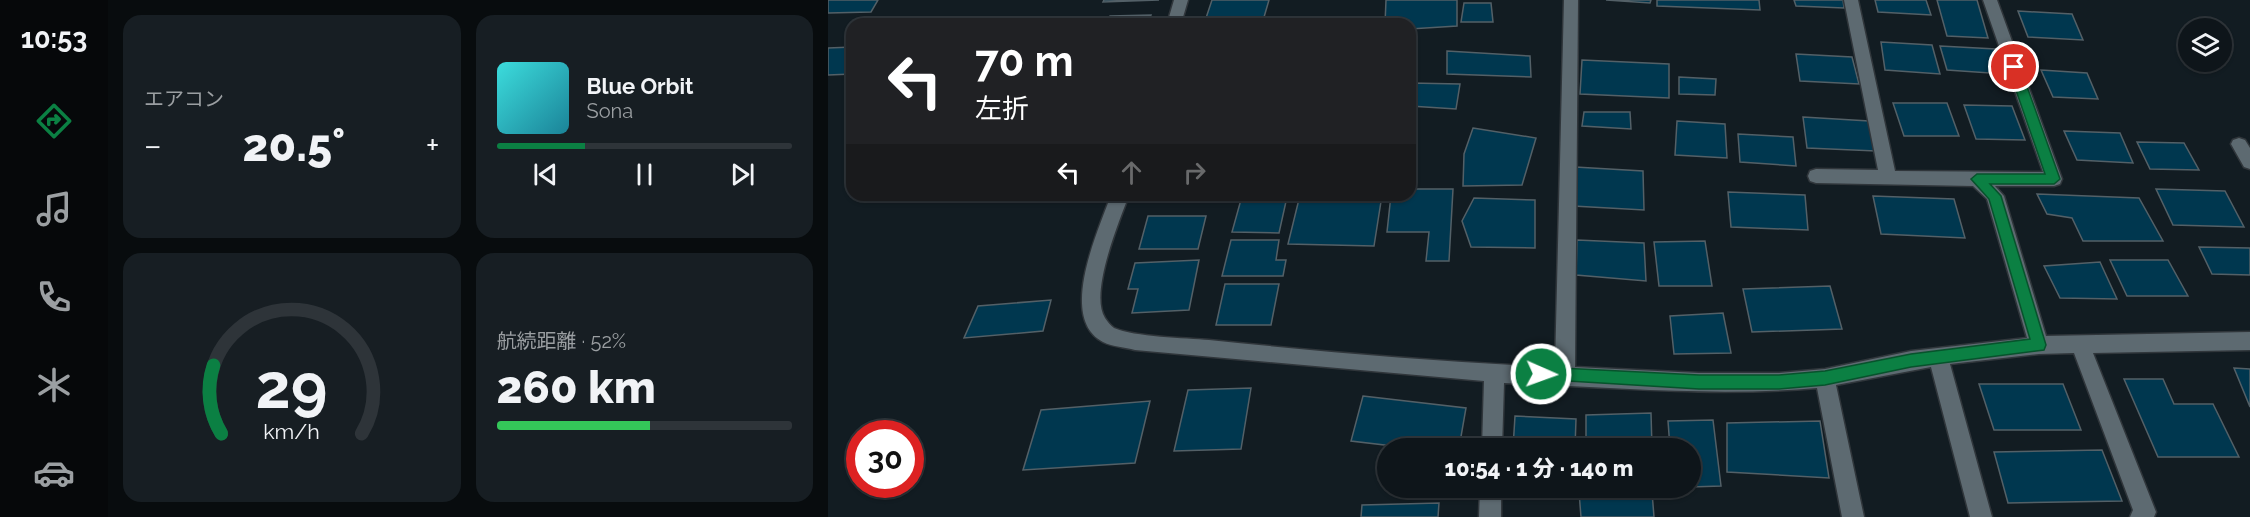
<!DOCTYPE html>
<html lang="ja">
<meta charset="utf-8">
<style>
body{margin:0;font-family:Raleway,"Noto Sans JP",sans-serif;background:#171e23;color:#f1f3f6;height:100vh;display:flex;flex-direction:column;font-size:22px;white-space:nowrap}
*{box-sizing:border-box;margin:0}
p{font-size:20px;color:#9b9fa2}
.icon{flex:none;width:33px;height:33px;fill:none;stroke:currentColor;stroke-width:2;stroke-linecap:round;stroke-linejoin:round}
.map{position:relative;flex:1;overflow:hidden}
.details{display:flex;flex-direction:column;gap:15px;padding:15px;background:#080c0e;width:720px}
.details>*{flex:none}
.hud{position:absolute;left:18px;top:18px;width:570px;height:183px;border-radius:18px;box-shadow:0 2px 4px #0004,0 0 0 2px #2e3439;background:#202124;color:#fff;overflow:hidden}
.tools{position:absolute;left:1350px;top:18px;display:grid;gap:12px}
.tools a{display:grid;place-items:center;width:54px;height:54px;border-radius:50%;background:#0e151a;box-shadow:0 2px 4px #0004,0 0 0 2px #2e3439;font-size:30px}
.speed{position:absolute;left:18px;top:420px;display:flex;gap:12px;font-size:30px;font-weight:700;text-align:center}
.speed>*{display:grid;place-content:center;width:78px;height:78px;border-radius:50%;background:#0e151a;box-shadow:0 2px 4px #0004,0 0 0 2px #2e3439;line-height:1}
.speed .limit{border:9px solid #d22;background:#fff;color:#111}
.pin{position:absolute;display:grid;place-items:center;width:51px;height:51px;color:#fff;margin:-26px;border:3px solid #fff;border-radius:50%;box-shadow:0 2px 6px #0007}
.me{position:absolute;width:66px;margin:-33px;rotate:92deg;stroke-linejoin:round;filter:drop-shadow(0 0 4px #0008)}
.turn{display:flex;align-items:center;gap:21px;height:126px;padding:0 30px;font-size:27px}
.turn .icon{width:78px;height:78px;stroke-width:2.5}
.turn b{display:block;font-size:42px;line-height:51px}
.lanes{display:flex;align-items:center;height:57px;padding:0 30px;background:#0003;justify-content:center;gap:30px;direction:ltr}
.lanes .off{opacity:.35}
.big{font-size:45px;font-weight:800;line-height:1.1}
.details .card{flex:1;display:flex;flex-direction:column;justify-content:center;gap:9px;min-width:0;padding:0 21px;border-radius:18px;background:#171e23}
.details .dial{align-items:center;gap:0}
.dial svg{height:156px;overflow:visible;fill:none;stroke:#2e3439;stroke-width:7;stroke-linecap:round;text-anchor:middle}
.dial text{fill:#f1f3f6;stroke:none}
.song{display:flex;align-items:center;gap:18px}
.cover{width:72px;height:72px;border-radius:9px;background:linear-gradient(135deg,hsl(180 70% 55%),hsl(190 70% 35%))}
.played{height:6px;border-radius:3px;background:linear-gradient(90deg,#0b8043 30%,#2e3439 30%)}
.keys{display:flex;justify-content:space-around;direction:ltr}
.heat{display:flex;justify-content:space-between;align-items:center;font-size:33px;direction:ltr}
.charge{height:9px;border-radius:4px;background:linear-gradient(90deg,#34c759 52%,#2e3439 0)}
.details .tiles{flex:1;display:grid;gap:15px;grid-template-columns:repeat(2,1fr)}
.trip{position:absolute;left:549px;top:438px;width:324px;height:60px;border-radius:30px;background:#0e151a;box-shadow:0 2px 4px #0004,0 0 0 2px #2e3439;font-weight:800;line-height:60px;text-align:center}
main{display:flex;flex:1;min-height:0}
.dock{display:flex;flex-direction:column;width:108px;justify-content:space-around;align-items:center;background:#06080a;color:#9b9fa2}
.dock .icon{width:42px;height:42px}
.dock .on{color:#0b8043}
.dock b{font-size:27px;color:#f1f3f6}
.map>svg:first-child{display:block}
.building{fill:#00374f;stroke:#536067;stroke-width:1.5}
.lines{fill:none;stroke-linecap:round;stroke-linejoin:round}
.minor-casing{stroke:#30363b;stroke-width:3}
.minor{fill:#5d6a71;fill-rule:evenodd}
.route{fill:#0b8043;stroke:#07532c;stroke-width:1.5}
</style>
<main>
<nav class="dock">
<b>10:53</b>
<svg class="icon on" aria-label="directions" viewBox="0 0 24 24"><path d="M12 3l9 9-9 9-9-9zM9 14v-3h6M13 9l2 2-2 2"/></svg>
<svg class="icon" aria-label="music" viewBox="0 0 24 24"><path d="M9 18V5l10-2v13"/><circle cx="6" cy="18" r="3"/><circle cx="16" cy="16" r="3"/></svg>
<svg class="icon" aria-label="phone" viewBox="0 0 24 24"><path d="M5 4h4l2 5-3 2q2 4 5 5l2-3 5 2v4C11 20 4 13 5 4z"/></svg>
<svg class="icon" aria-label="climate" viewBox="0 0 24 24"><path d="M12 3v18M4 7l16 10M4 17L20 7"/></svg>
<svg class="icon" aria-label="car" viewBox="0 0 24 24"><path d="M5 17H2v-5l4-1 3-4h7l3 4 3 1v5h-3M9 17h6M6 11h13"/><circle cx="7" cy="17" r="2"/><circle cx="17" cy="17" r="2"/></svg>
</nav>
<section class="details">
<div class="tiles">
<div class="card"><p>エアコン</p>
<div class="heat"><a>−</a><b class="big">20.5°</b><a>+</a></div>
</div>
<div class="card">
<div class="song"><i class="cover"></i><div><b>Blue Orbit</b><p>Sona</p></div></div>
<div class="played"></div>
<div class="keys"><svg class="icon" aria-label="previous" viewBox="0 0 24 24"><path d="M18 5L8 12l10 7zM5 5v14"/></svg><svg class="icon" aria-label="pause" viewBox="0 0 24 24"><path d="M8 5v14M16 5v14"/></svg><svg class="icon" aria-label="next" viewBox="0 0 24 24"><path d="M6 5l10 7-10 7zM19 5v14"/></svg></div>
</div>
<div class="card dial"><svg viewBox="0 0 100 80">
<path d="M14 69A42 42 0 1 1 86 69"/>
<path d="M14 69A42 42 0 0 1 10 34" stroke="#0b8043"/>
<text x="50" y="56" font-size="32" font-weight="700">29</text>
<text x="50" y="72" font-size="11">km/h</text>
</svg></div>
<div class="card"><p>航続距離 · 52%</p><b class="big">260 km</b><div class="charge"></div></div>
</div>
</section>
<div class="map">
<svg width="1422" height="517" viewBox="0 0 1422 517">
<rect width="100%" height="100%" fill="#121c22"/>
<path class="building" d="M 0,0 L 50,0 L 43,12 L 0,13 Z
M 276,0 L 331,0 L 275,2 Z
M 384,0 L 441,0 L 434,24 L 376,24 Z
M 558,0 L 629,0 L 629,26 L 582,29 L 582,24 L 557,24 Z
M 778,0 L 823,0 L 822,3 Z
M 829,0 L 931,0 L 932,10 L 829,6 Z
M 966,0 L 1015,0 L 1016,8 L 968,6 Z
M 1047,0 L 1098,0 L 1103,15 L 1050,12 Z
M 1109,0 L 1149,0 L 1160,38 L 1119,36 Z
M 636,3 L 663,3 L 665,22 L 633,22 Z
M 1190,11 L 1244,14 L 1255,40 L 1200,37 Z
M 323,15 L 320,24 L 279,24 L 282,16 Z
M 1053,42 L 1104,45 L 1112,74 L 1057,70 Z
M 1112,46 L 1168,49 L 1176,74 L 1119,70 Z
M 24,47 L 24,74 L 0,75 L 0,48 Z
M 619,51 L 702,56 L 703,77 L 619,74 Z
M 968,54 L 1024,57 L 1031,84 L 972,81 Z
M 754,60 L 841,64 L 841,98 L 752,94 Z
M 1213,70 L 1259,73 L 1270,99 L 1225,97 Z
M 851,77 L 888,79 L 887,95 L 851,94 Z
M 582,83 L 632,84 L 628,109 L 582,106 Z
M 1065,103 L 1119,103 L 1131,136 L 1076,136 Z
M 1136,105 L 1184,106 L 1197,140 L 1148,139 Z
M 756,112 L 802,112 L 803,129 L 754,126 Z
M 975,117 L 1041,121 L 1048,151 L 979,148 Z
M 849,121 L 897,124 L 899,158 L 847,155 Z
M 645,128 L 708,138 L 694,185 L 635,186 L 636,154 Z
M 1236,131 L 1292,133 L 1305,163 L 1249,160 Z
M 910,134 L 965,137 L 968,166 L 912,162 Z
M 1309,142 L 1356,143 L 1371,170 L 1322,169 Z
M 747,167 L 815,171 L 816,210 L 745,206 Z
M 582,189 L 625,189 L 621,261 L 598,261 L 601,232 L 559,232 L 563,195 L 582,195 Z
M 1328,189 L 1397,191 L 1416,227 L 1345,225 Z
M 900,192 L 977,195 L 980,230 L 903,227 Z
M 1209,194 L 1311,198 L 1335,241 L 1255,241 L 1244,218 L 1219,214 Z
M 472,195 L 554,195 L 546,246 L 460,244 Z
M 414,196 L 459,197 L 451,233 L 404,232 Z
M 1045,196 L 1126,199 L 1137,238 L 1053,234 Z
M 646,198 L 707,200 L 707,248 L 643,247 L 634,221 Z
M 320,216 L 378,216 L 370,249 L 311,249 Z
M 403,240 L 451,240 L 448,260 L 458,260 L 455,276 L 394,276 Z
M 749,240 L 816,243 L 818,281 L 748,275 Z
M 877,241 L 884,286 L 831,286 L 826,242 Z
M 1371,247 L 1422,248 L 1422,275 L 1384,274 Z
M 371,260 L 361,310 L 304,313 L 310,289 L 300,289 L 307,263 Z
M 1282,260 L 1340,260 L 1360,296 L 1299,296 Z
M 1272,262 L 1289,299 L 1232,298 L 1216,266 Z
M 397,284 L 451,284 L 443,325 L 388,325 Z
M 1002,286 L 1014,329 L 924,332 L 915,289 Z
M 223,300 L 215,331 L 136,338 L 150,306 Z
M 895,313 L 903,353 L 846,354 L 842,316 Z
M 1406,368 L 1422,369 L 1422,407 Z
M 1296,379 L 1335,379 L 1346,404 L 1385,404 L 1411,457 L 1330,457 Z
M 1151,384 L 1235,384 L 1253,430 L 1166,430 Z
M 423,388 L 413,449 L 346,451 L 360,390 Z
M 535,396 L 638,408 L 631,448 L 582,448 L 523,441 Z
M 322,401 L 307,463 L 195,470 L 213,410 Z
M 823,413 L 824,448 L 758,448 L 758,415 Z
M 687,416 L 748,419 L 747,448 L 685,448 Z
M 885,420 L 893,486 L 862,487 L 862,448 L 842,448 L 840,421 Z
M 992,421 L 1001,478 L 899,472 L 899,423 Z
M 1274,450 L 1294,501 L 1180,503 L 1166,452 Z
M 751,492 L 824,492 L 826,517 L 753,517 Z
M 611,503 L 610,517 L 533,517 L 534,505 Z"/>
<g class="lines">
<defs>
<path id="minor" d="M 346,0 L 360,0 L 353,24 L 339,24 Z
M 736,0 L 750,0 L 747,367 L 871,373 L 951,373 L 997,369 L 1083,351 L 1199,338 L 1159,199 L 1145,186 L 988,183 L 982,181 L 980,176 L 982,171 L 988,169 L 1050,170 L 1016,0 L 1030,0 L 1067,171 L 1215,172 L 1155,0 L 1169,0 L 1234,179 L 1232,184 L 1226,186 L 1167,186 L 1176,196 L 1218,336 L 1422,332 L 1422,350 L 1265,353 L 1328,512 L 1326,517 L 1302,517 L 1305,510 L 1246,353 L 1211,354 L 1122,364 L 1164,517 L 1142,517 L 1103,367 L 1008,385 L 1036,517 L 1014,517 L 989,388 C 885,397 780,387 676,383 L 674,448 L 654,448 L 656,381 L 307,350 C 297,347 285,347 275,342 C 229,318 271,229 283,195 L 301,195 C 291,222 261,293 277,318 C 279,321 283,326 286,328 C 306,337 358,338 381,340 C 496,352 612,362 727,367 Z
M 1411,138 L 1417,140 L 1422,148 L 1422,169 L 1416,167 L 1403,144 L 1405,140 Z
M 652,488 L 673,488 L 673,517 L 651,517 Z"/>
</defs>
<use href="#minor" class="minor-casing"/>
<use href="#minor" class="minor"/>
</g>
<path class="route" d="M 1186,63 L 1192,67 L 1232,179 L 1226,184 L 1162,184 L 1173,196 L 1218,345 L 1216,350 L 1083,367 L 997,385 L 951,389 L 871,389 L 708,379 L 706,374 L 708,369 L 713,367 L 871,375 L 951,375 L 997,371 L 1083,354 L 1202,339 L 1161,199 L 1143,179 L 1149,174 L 1217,174 L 1180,67 Z"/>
</svg>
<div class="tools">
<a><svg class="icon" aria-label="layers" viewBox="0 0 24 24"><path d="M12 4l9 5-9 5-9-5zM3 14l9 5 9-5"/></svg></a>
</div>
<div class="speed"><div class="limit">30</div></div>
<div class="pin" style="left:1186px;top:67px;background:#d93025"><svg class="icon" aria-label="arrive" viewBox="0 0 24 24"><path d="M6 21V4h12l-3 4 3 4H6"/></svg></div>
<svg class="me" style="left:713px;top:374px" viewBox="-20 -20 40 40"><circle r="17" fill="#0b8043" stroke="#fff" stroke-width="3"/><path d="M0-11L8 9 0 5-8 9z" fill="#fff"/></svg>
<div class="trip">10:54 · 1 分 · 140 m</div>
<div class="hud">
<div class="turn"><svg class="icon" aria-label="left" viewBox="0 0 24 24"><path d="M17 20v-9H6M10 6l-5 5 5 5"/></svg><div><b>70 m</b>左折</div></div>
<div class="lanes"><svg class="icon" aria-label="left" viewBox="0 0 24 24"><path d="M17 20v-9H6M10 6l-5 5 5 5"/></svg><svg class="icon off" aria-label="ahead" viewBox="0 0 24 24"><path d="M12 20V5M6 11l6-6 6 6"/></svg><svg class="icon off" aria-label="right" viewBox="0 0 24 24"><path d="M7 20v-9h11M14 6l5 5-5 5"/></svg></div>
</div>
</div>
</main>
